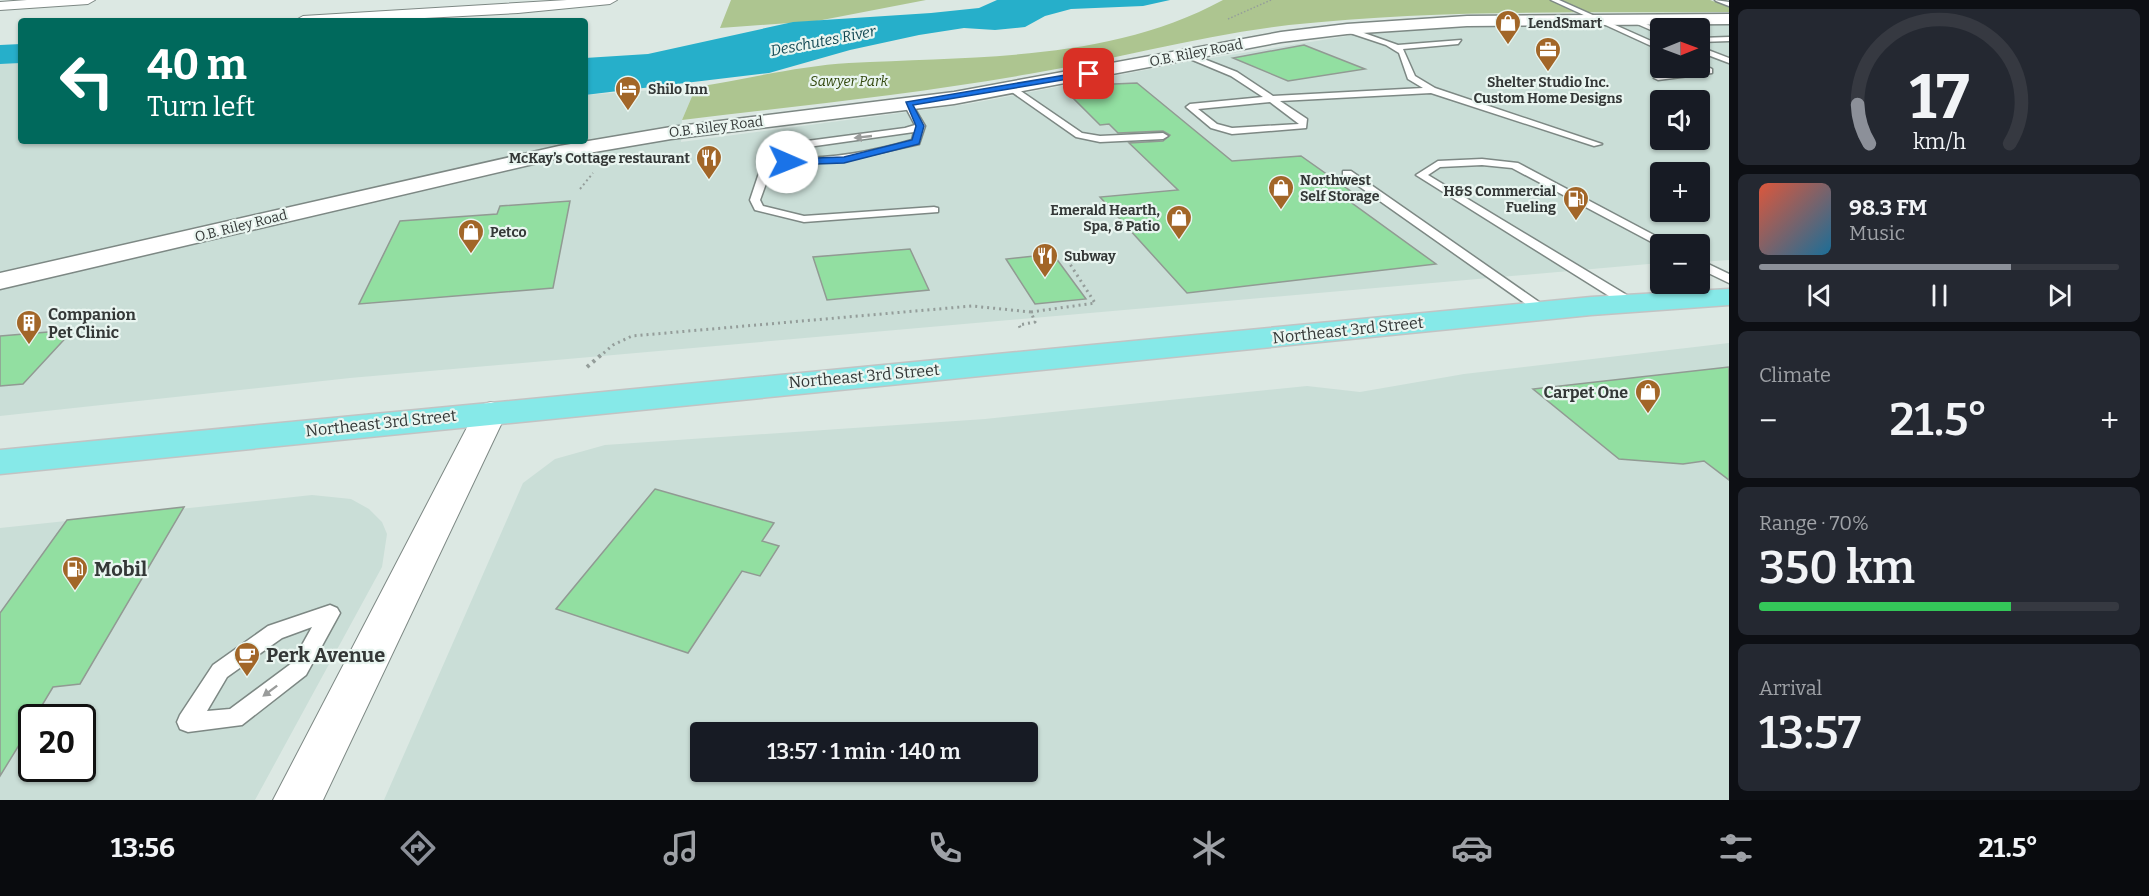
<!DOCTYPE html>
<meta charset="utf-8">
<style>
body{margin:0;font-family:Bitter,serif;background:#242831;color:#f1f3f6;height:100vh;display:flex;flex-direction:column;font-size:22px;white-space:nowrap}
*{box-sizing:border-box;margin:0}
p{font-size:20px;color:#9ea1a6}
.icon{flex:none;width:33px;height:33px;fill:none;stroke:currentColor;stroke-width:2;stroke-linecap:round;stroke-linejoin:round}
.map{position:relative;flex:1;overflow:hidden}
.panel{display:flex;flex-direction:column;gap:9px;padding:9px;background:#0d0f14;width:420px}
.panel>*{flex:none}
.banner{position:absolute;left:18px;top:18px;width:570px;height:126px;border-radius:6px;box-shadow:0 2px 4px #0004;background:#00695c;color:#fff;overflow:hidden}
.needle{width:39px;rotate:89deg}
.controls{position:absolute;left:1650px;top:18px;display:grid;gap:12px}
.controls a{display:grid;place-items:center;width:60px;height:60px;border-radius:6px;background:#171b24;box-shadow:0 2px 4px #0004;font-size:30px}
.speed{position:absolute;left:18px;top:704px;display:flex;gap:12px;font-size:30px;font-weight:700;text-align:center}
.speed>*{display:grid;place-content:center;width:78px;height:78px;border-radius:50%;background:#171b24;box-shadow:0 2px 4px #0004;line-height:1}
.speed .limit{border:3px solid #111;border-radius:9px;background:#fff;color:#111}
.pin{position:absolute;display:grid;place-items:center;width:51px;height:51px;color:#fff;margin:-26px;border-radius:12px;box-shadow:0 3px 9px #0006}
.me{position:absolute;width:66px;margin:-33px;rotate:91deg;stroke-linejoin:round;filter:drop-shadow(0 0 4px #0008)}
.turn{display:flex;align-items:center;gap:21px;height:126px;padding:0 30px;font-size:27px}
.turn .icon{width:78px;height:78px;stroke-width:2.5}
.turn b{display:block;font-size:42px;line-height:51px}
.big{font-size:45px;font-weight:600;line-height:1.1}
.panel .widget{flex:1;display:flex;flex-direction:column;justify-content:center;gap:9px;min-width:0;padding:0 21px;border-radius:9px;background:#242831}
.panel .dial{align-items:center;gap:0}
.dial svg{height:156px;overflow:visible;fill:none;stroke:#363941;stroke-width:7;stroke-linecap:round;text-anchor:middle}
.dial text{fill:#f1f3f6;stroke:none}
.song{display:flex;align-items:center;gap:18px}
.cover{width:72px;height:72px;border-radius:9px;background:linear-gradient(135deg,hsl(10 70% 55%),hsl(200 70% 35%))}
.played{height:6px;border-radius:3px;background:linear-gradient(90deg,#8c9099 70%,#363941 70%)}
.keys{display:flex;justify-content:space-around;direction:ltr}
.heat{display:flex;justify-content:space-between;align-items:center;font-size:33px;direction:ltr}
.charge{height:9px;border-radius:4px;background:linear-gradient(90deg,#34c759 70%,#363941 0)}
.trip{position:absolute;left:690px;top:722px;width:348px;height:60px;border-radius:6px;background:#171b24;box-shadow:0 2px 4px #0004;font-weight:600;line-height:60px;text-align:center}
.dock{display:flex;height:96px;justify-content:space-around;align-items:center;background:#090b0e;color:#9ea1a6}
.dock .icon{width:42px;height:42px}
.dock .on{color:#8c9099}
.dock b{font-size:27px;color:#f1f3f6}
main{display:flex;flex:1;min-height:0}
.map>svg:first-child{display:block}
.built{fill:#caded7;fill-rule:evenodd}
.green{fill:#adc590}
.water{fill:#26afca}
.building{fill:#92dfa1;stroke:#919a93;stroke-width:1.5}
.lines{fill:none;stroke-linecap:round;stroke-linejoin:round}
.service-casing{stroke:#7d8884;stroke-width:3}
.minor-casing{stroke:#7d8884;stroke-width:2}
.tertiary-casing{stroke:#7d8884;stroke-width:3}
.primary-casing{stroke:#c2c3c3;stroke-width:3}
.path-far3{stroke:#949d9a;stroke-width:1.5;stroke-dasharray:1.5 2;stroke-linecap:butt}
.path-far2{stroke:#949d9a;stroke-width:2;stroke-dasharray:2 3;stroke-linecap:butt}
.path-far1{stroke:#949d9a;stroke-width:3;stroke-dasharray:2 4;stroke-linecap:butt}
.path{stroke:#949d9a;stroke-width:4;stroke-dasharray:3 4.5;stroke-linecap:butt}
.service{fill:#fff;fill-rule:evenodd}
.minor{fill:#fff;fill-rule:evenodd}
.tertiary{fill:#fff;fill-rule:evenodd}
.primary{fill:#86e9e8;fill-rule:evenodd}
.oneway{fill:#9a9c9b}
.route{fill:#1a73e8;stroke:#114b97;stroke-width:1.5}
.labels{text-anchor:middle;dominant-baseline:central;stroke-width:4.5;stroke-linejoin:round;paint-order:stroke}
.far-poi-label{font-size:14px;font-weight:bold;fill:#343837;stroke:#e9f5f0;text-anchor:start}
.far-street-label{font-size:14px;fill:#343837;stroke:#e9f5f0}
.far-park-label{font-size:14px;font-style:italic;fill:#344a10;stroke:#e9f5f0}
.far-water-label{font-size:15px;font-style:italic;fill:#114853;stroke:#e9f5f0}
.poi-label{font-size:16px;font-weight:bold;fill:#343837;stroke:#e9f5f0;text-anchor:start}
.street-label{font-size:16px;fill:#343837;stroke:#e9f5f0}
.near-poi-label{font-size:20px;font-weight:bold;fill:#343837;stroke:#e9f5f0;text-anchor:start}
</style>
<main>
<div class="map">
<svg width="1729" height="800" viewBox="0 0 1729 800">
<rect width="100%" height="100%" fill="#dce8e3"/>
<path class="built" d="M 1729,24 L 1729,260 L 1700,262 L 1700,244 L 1660,244 L 1660,263 L 350,378 L 0,416 L 0,64 L 21,63 L 21,141 L 585,141 L 585,95 L 696,87 L 682,120 L 681,142 L 968,104 L 1187,62 L 1378,31 L 1518,25 ZM 1660,28 L 1700,28 L 1700,68 L 1660,68 ZM 1660,100 L 1700,100 L 1700,140 L 1660,140 ZM 1660,172 L 1700,172 L 1700,212 L 1660,212 Z
M 1729,343 L 1729,800 L 384,800 L 523,483 L 555,459 L 605,445 L 985,419 L 1307,386 L 1360,392 L 1464,374 ZM 700,732 L 1028,732 L 1028,771 L 700,771 Z
M 312,495 L 351,499 L 369,509 L 382,522 L 387,534 L 382,567 L 255,800 L 0,800 L 0,528 ZM 32,717 L 82,717 L 82,768 L 32,768 Z"/>
<path class="green" d="M 731,0 L 926,0 L 817,21 L 720,28 Z
M 1223,0 L 1710,0 L 1729,7 L 1729,12 C 1582,13 1435,9 1289,25 C 1202,35 1116,59 1029,74 C 914,94 798,106 682,120 L 696,87 C 747,79 798,66 849,63 C 976,56 1108,62 1223,0 Z"/>
<path class="water" d="M 997,0 L 1170,0 L 1143,6 L 1071,9 L 1045,16 L 1025,27 L 995,30 L 964,28 L 919,35 L 850,50 L 769,73 L 585,95 L 585,58 L 648,54 L 793,22 L 931,13 L 979,8 Z
M 21,44 L 21,63 L 0,64 L 0,45 Z"/>
<path class="building" d="M 1304,45 L 1365,69 L 1288,81 L 1233,58 Z
M 1137,83 L 1232,161 L 1301,156 L 1359,197 L 1345,198 L 1436,264 L 1187,293 L 1100,197 L 1178,190 L 1129,143 L 1163,141 L 1170,135 L 1163,131 L 1118,133 L 1109,124 L 1100,125 L 1068,93 L 1079,92 L 1076,89 L 1095,88 L 1091,85 Z
M 570,201 L 553,288 L 359,304 L 400,221 L 497,214 L 500,206 Z
M 910,249 L 929,290 L 827,300 L 813,257 Z
M 1053,254 L 1086,299 L 1035,304 L 1006,259 Z
M 73,330 L 23,384 L 0,386 L 0,336 Z
M 1729,367 L 1729,480 L 1704,461 L 1683,464 L 1619,459 L 1533,389 Z
M 655,489 L 774,523 L 762,541 L 779,546 L 760,576 L 742,571 L 688,653 L 556,609 Z
M 184,507 L 80,684 L 53,687 L 35,717 L 32,717 L 32,724 L 0,776 L 0,613 L 67,520 Z"/>
<g class="lines">
<defs>
<path id="service" d="M 1551,0 L 1559,0 L 1660,45 L 1660,50 Z
M 1715,0 L 1729,2 L 1729,6 L 1716,1 Z
M 1630,17 L 1660,30 L 1660,34 L 1628,20 Z
M 1347,27 L 1398,45 L 1461,40 L 1458,44 L 1403,49 L 1415,76 L 1435,88 L 1602,144 L 1594,146 L 1431,93 L 1280,101 L 1307,119 L 1306,128 L 1232,134 L 1211,128 L 1186,107 L 1190,104 L 1263,97 L 1231,76 L 1183,56 L 1186,52 L 1237,72 L 1273,96 L 1423,88 L 1408,79 L 1399,53 L 1386,45 L 1344,31 ZM 1270,102 L 1299,124 L 1232,128 L 1217,124 L 1198,109 Z
M 1729,37 L 1729,41 L 1700,42 L 1700,38 Z
M 1700,47 L 1729,58 L 1729,63 L 1700,52 Z
M 1700,63 L 1712,69 L 1712,73 L 1658,80 L 1654,78 L 1702,70 L 1698,68 Z
M 1012,85 L 1082,133 L 1100,136 L 1163,133 L 1168,136 L 1163,139 L 1100,142 L 1076,137 L 1009,90 L 1008,88 Z
M 908,101 L 912,104 L 925,126 L 919,144 L 843,161 L 773,164 L 760,200 L 763,206 L 804,216 L 934,207 L 938,208 L 938,212 L 804,222 L 755,210 L 750,200 L 763,161 L 779,148 L 792,143 L 905,128 L 915,125 L 904,104 ZM 914,132 L 912,140 C 868,153 824,160 778,158 L 794,149 Z
M 1482,159 L 1518,163 L 1667,242 L 1669,244 L 1659,246 L 1512,168 L 1482,165 L 1440,167 L 1428,175 L 1635,300 L 1636,303 L 1635,306 L 1625,306 L 1416,175 L 1438,161 Z
M 1343,171 L 1351,171 L 1552,311 L 1550,314 L 1540,314 L 1343,175 Z
M 1700,260 L 1729,274 L 1729,283 L 1700,269 Z
M 330,605 L 337,608 L 340,613 L 306,675 L 242,725 L 188,732 L 180,729 L 177,722 L 180,715 L 213,665 L 268,626 ZM 312,627 L 292,663 L 230,709 L 207,711 L 227,677 L 282,638 Z"/>
<path id="minor" d="M 27,0 L 95,0 L 88,4 L 0,10 L 0,2 Z
M 567,0 L 617,0 L 610,4 L 518,13 L 368,21 L 296,20 L 303,16 Z
M 491,402 L 502,405 L 507,412 L 323,800 L 273,800 L 475,412 L 480,405 Z"/>
<path id="tertiary" d="M 1729,14 L 1729,24 L 1467,26 L 1347,34 L 1281,42 L 954,104 L 671,139 L 559,158 L 0,289 L 0,273 L 559,146 L 671,127 L 954,92 L 1281,32 L 1347,24 L 1467,16 Z"/>
<path id="primary" d="M 1729,289 L 1729,305 L 1591,315 L 0,474 L 0,450 L 1591,297 Z"/>
</defs>
<use href="#service" class="service-casing"/>
<use href="#minor" class="minor-casing"/>
<use href="#tertiary" class="tertiary-casing"/>
<use href="#primary" class="primary-casing"/>
<path class="path-far3" d="M 1228,19 L 1271,0"/>
<path class="path-far2" d="M 580,189 L 593,173"/>
<path class="path-far1" d="M 1031,312 L 1095,303 L 1068,261
M 599,357 L 613,345 L 632,336 L 972,306 L 1031,312 L 1035,322 L 1019,325 L 1021,330"/>
<path class="path" d="M 587,367 L 601,355"/>
<use href="#service" class="service"/>
<use href="#minor" class="minor"/>
<use href="#tertiary" class="tertiary"/>
<use href="#primary" class="primary"/>
</g>
<defs><path id="oneway-solid" d="M-6-.8H1V-3.2L6.5 0L1 3.2V.8H-6Z" transform="scale(1.5)"/></defs>
<g class="oneway">
<use href="#oneway-solid" transform="translate(863 137) rotate(174)"/>
<use href="#oneway-solid" transform="translate(270 691) rotate(143)"/>
</g>
<path class="route" d="M 1089,71 L 1092,75 L 913,105 L 924,126 L 919,144 L 844,163 L 787,165 L 782,162 L 787,159 L 844,157 L 912,140 L 916,126 L 906,102 Z"/>
<defs>
<symbol id="shop-pin" viewBox="-11 -11 22 30"><path d="M0 17L-7.5 6A9.5 9.5 0 1 1 7.5 6Z" fill="#a26628" stroke="#e9f5f0"/><path d="M-5-2.5h2.3a2.7 3.5 0 0 1 5.4 0H5L5.5 6h-11ZM-1.5-2.5h3a1.5 2.3 0 0 0-3 0Z" fill="#fff"/></symbol>
<symbol id="office-pin" viewBox="-11 -11 22 30"><path d="M0 17L-7.5 6A9.5 9.5 0 1 1 7.5 6Z" fill="#a26628" stroke="#e9f5f0"/><path d="M-6-3h4V-5.5h4V-3h4V5H-6ZM-1-4.5V-3h2v-1.5ZM-6 0V1H6V0Z" fill="#fff"/></symbol>
<symbol id="hotel-pin" viewBox="-11 -11 22 30"><path d="M0 17L-7.5 6A9.5 9.5 0 1 1 7.5 6Z" fill="#a26628" stroke="#e9f5f0"/><path d="M-6-4.5h1.5V1H6V5H4.5V3h-9V5H-6ZM-4 0a1.8 1.8 0 1 1 3.6 0ZM.5 0V-2.5h3Q6-2.5 6 0Z" fill="#fff"/></symbol>
<symbol id="restaurant-pin" viewBox="-11 -11 22 30"><path d="M0 17L-7.5 6A9.5 9.5 0 1 1 7.5 6Z" fill="#a26628" stroke="#e9f5f0"/><path d="M-5-6h1v4h1v-4h1v4h1v-4h1v5L-1.5 .5V6h-2V.5L-5-1ZM5-6V6H3V1.5H1.5Q1.5-4 5-6Z" fill="#fff"/></symbol>
<symbol id="fuel-pin" viewBox="-11 -11 22 30"><path d="M0 17L-7.5 6A9.5 9.5 0 1 1 7.5 6Z" fill="#a26628" stroke="#e9f5f0"/><path d="M-5.5-6h7V0h2V4h1.3V-2.5L3-4.5l.8-.8L6-3V5H2.5V1h-1V6h-7ZM-4.2-4.7v3.2H.2V-4.7Z" fill="#fff"/></symbol>
<symbol id="building-pin" viewBox="-11 -11 22 30"><path d="M0 17L-7.5 6A9.5 9.5 0 1 1 7.5 6Z" fill="#a26628" stroke="#e9f5f0"/><path d="M-4-6H4V6H1V3H-1V6H-4ZM-2.5-4.3h1.7v1.8h-1.7ZM.8-4.3h1.7v1.8H.8ZM-2.5-1h1.7V.8h-1.7ZM.8-1h1.7V.8H.8Z" fill="#fff"/></symbol>
<symbol id="cafe-pin" viewBox="-11 -11 22 30"><path d="M0 17L-7.5 6A9.5 9.5 0 1 1 7.5 6Z" fill="#a26628" stroke="#e9f5f0"/><path d="M-5.5-4.5H6V0H3Q3 3.5 0 3.5H-2.5Q-5.5 3.5-5.5 0ZM3-3.2v2h1.7v-2ZM-6 4.5H4V6H-6Z" fill="#fff"/></symbol>
</defs>
<g fill-rule="evenodd">
<use href="#shop-pin" x="1493" y="8" width="30" height="40"/>
<use href="#office-pin" x="1533" y="35" width="30" height="40"/>
<use href="#hotel-pin" x="613" y="74" width="30" height="40"/>
<use href="#restaurant-pin" x="694" y="143" width="30" height="40"/>
<use href="#shop-pin" x="1266" y="173" width="30" height="40"/>
<use href="#fuel-pin" x="1561" y="184" width="30" height="40"/>
<use href="#shop-pin" x="1164" y="203" width="30" height="40"/>
<use href="#shop-pin" x="456" y="217" width="30" height="40"/>
<use href="#restaurant-pin" x="1030" y="241" width="30" height="40"/>
<use href="#building-pin" x="14" y="308" width="30" height="40"/>
<use href="#shop-pin" x="1633" y="377" width="30" height="40"/>
<use href="#fuel-pin" x="60" y="554" width="30" height="40"/>
<use href="#cafe-pin" x="232" y="640" width="30" height="40"/>
</g>
<g class="labels">
<g class="far-poi-label">
<text x="1528" y="23">LendSmart</text>
<text x="1548" y="82" text-anchor="middle">Shelter Studio Inc.<tspan x="1548" dy="16">Custom Home Designs</tspan></text>
<text x="648" y="89">Shilo Inn</text>
<text x="690" y="158" text-anchor="end">McKay’s Cottage restaurant</text>
<text x="1300" y="180">Northwest<tspan x="1300" dy="16">Self Storage</tspan></text>
<text x="1556" y="191" text-anchor="end">H&amp;S Commercial<tspan x="1556" dy="16">Fueling</tspan></text>
<text x="1160" y="210" text-anchor="end">Emerald Hearth,<tspan x="1160" dy="16">Spa, &amp; Patio</tspan></text>
<text x="490" y="232">Petco</text>
<text x="1064" y="256">Subway</text>
</g>
<g class="far-street-label">
<text transform="translate(1196 53) rotate(-11)">O.B. Riley Road</text>
<text transform="translate(716 127) rotate(-7)">O.B. Riley Road</text>
<text transform="translate(241 226) rotate(-14)">O.B. Riley Road</text>
</g>
<g class="far-park-label">
<text x="849" y="81">Sawyer Park</text>
</g>
<g class="far-water-label">
<text transform="translate(823 41) rotate(-11)">Deschutes River</text>
</g>
<g class="poi-label">
<text x="48" y="314">Companion<tspan x="48" dy="18">Pet Clinic</tspan></text>
<text x="1628" y="392" text-anchor="end">Carpet One</text>
</g>
<g class="street-label">
<text transform="translate(1348 330) rotate(-6)">Northeast 3rd Street</text>
<text transform="translate(864 376) rotate(-5)">Northeast 3rd Street</text>
<text transform="translate(381 423) rotate(-6)">Northeast 3rd Street</text>
</g>
<g class="near-poi-label">
<text x="94" y="569">Mobil</text>
<text x="266" y="655">Perk Avenue</text>
</g>
</g>
</svg>
<div class="controls">
<a><svg class="needle" viewBox="-14 -14 28 28"><path d="M0-13l5 13h-10z" fill="#e53935"/><path d="M0 13l5-13h-10z" fill="#9ea1a6"/></svg></a>
<a><svg class="icon" aria-label="sound" viewBox="0 0 24 24"><path d="M4 9h4l5-4v14l-5-4H4zM17 9q2 3 0 6"/></svg></a>
<a>+</a>
<a>−</a>
</div>
<div class="speed"><div class="limit">20</div></div>
<div class="pin" style="left:1089px;top:74px;background:#d93025"><svg class="icon" aria-label="arrive" viewBox="0 0 24 24"><path d="M6 21V4h12l-3 4 3 4H6"/></svg></div>
<svg class="me" style="left:787px;top:162px" viewBox="-20 -20 40 40"><circle r="19" fill="#fff"/><path d="M0-13L10 11 0 6-10 11z" fill="#1a73e8"/></svg>
<div class="trip">13:57 · 1 min · 140 m</div>
<div class="banner">
<div class="turn"><svg class="icon" aria-label="left" viewBox="0 0 24 24"><path d="M17 20v-9H6M10 6l-5 5 5 5"/></svg><div><b>40 m</b>Turn left</div></div>
</div>
</div>
<section class="panel">
<div class="widget dial"><svg viewBox="0 0 100 80">
<path d="M14 69A42 42 0 1 1 86 69"/>
<path d="M14 69A42 42 0 0 1 8 49" stroke="#8c9099"/>
<text x="50" y="56" font-size="32" font-weight="700">17</text>
<text x="50" y="72" font-size="11">km/h</text>
</svg></div>
<div class="widget">
<div class="song"><i class="cover"></i><div><b>98.3 FM</b><p>Music</p></div></div>
<div class="played"></div>
<div class="keys"><svg class="icon" aria-label="previous" viewBox="0 0 24 24"><path d="M18 5L8 12l10 7zM5 5v14"/></svg><svg class="icon" aria-label="pause" viewBox="0 0 24 24"><path d="M8 5v14M16 5v14"/></svg><svg class="icon" aria-label="next" viewBox="0 0 24 24"><path d="M6 5l10 7-10 7zM19 5v14"/></svg></div>
</div>
<div class="widget"><p>Climate</p>
<div class="heat"><a>−</a><b class="big">21.5°</b><a>+</a></div>
</div>
<div class="widget"><p>Range · 70%</p><b class="big">350 km</b><div class="charge"></div></div>
<div class="widget"><p>Arrival</p><b class="big">13:57</b></div>
</section>
</main>
<nav class="dock">
<b>13:56</b>
<svg class="icon on" aria-label="directions" viewBox="0 0 24 24"><path d="M12 3l9 9-9 9-9-9zM9 14v-3h6M13 9l2 2-2 2"/></svg>
<svg class="icon" aria-label="music" viewBox="0 0 24 24"><path d="M9 18V5l10-2v13"/><circle cx="6" cy="18" r="3"/><circle cx="16" cy="16" r="3"/></svg>
<svg class="icon" aria-label="phone" viewBox="0 0 24 24"><path d="M5 4h4l2 5-3 2q2 4 5 5l2-3 5 2v4C11 20 4 13 5 4z"/></svg>
<svg class="icon" aria-label="climate" viewBox="0 0 24 24"><path d="M12 3v18M4 7l16 10M4 17L20 7"/></svg>
<svg class="icon" aria-label="car" viewBox="0 0 24 24"><path d="M5 17H2v-5l4-1 3-4h7l3 4 3 1v5h-3M9 17h6M6 11h13"/><circle cx="7" cy="17" r="2"/><circle cx="17" cy="17" r="2"/></svg>
<svg class="icon" aria-label="filters" viewBox="0 0 24 24"><path d="M4 7h16M4 17h16"/><circle cx="9" cy="7" r="2"/><circle cx="15" cy="17" r="2"/></svg>
<b>21.5°</b>
</nav>
